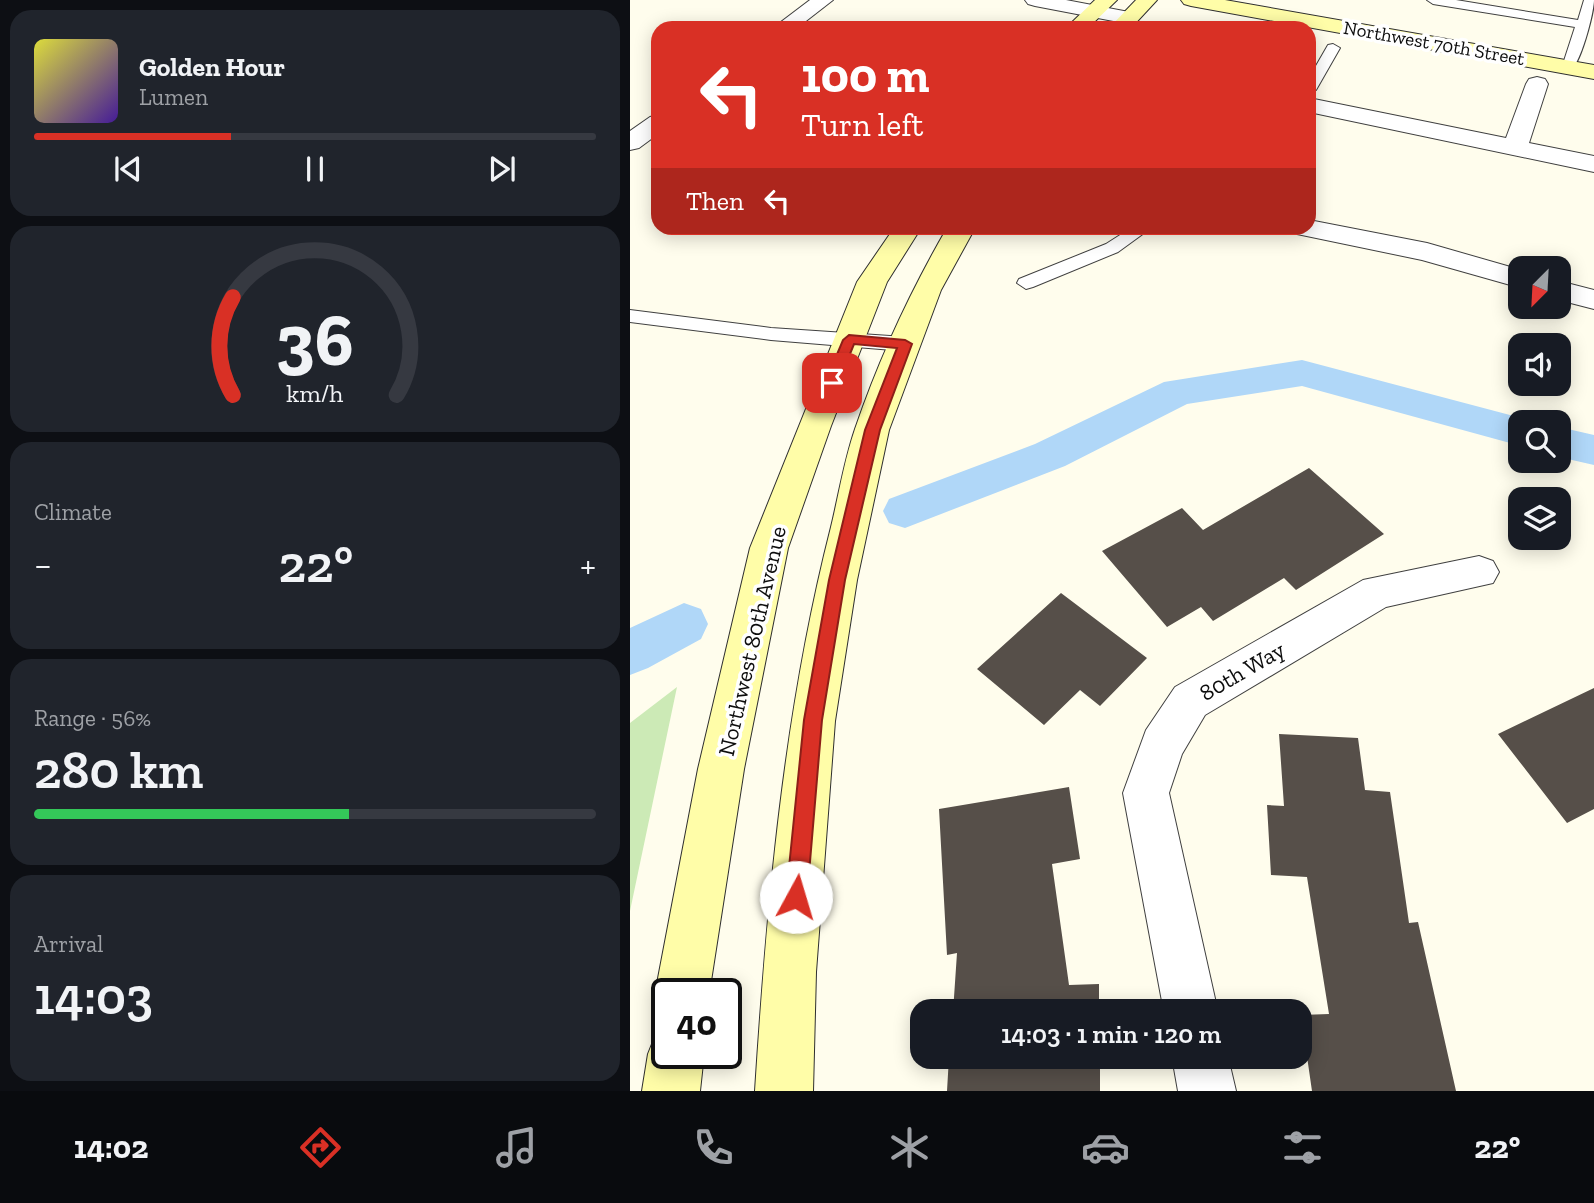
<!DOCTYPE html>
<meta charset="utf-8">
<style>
body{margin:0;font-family:"Zilla Slab",serif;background:#20242c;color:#f1f3f6;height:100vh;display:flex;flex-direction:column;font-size:26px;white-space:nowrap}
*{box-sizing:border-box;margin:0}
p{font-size:23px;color:#9ea1a6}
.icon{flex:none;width:38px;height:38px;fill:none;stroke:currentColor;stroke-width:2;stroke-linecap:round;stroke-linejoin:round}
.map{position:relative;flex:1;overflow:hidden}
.details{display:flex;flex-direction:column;gap:10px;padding:10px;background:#0d0f14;width:630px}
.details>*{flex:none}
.guide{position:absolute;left:21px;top:21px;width:665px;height:214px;border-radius:21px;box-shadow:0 4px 18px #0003;background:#d93025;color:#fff;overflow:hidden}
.needle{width:46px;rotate:204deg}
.controls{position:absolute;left:878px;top:256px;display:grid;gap:14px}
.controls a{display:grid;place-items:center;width:63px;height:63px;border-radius:14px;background:#171b24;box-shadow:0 4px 18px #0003;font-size:35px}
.speed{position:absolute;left:21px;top:978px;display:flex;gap:14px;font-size:35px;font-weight:700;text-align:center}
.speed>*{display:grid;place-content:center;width:91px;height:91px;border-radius:50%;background:#171b24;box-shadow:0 4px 18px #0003;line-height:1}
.speed .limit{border:4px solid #111;border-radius:10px;background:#fff;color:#111}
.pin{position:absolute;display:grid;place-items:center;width:60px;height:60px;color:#fff;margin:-30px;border-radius:14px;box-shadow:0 4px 10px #0006}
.me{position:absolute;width:77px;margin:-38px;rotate:6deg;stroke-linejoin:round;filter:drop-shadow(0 0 5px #0008)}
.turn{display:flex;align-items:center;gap:24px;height:147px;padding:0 35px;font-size:32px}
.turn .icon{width:91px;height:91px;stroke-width:2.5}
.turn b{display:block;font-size:49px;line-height:60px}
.then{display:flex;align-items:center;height:66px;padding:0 35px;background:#0003;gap:14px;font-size:26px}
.big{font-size:52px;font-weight:600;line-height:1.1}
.details .tile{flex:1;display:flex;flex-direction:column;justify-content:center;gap:10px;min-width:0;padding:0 24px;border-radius:21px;background:#20242c}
.details .dial{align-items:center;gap:0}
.dial svg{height:182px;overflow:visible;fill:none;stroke:#363941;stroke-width:7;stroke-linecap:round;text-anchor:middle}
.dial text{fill:#f1f3f6;stroke:none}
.song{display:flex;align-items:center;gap:21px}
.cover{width:84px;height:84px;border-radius:10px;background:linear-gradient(135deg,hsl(60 70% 55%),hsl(260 70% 35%))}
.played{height:7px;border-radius:4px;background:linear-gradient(90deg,#d93025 35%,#363941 35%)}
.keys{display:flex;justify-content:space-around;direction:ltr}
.heat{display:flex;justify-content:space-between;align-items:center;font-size:38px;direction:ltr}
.charge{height:10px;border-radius:5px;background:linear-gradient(90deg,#34c759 56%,#363941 0)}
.trip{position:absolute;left:280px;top:999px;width:402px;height:70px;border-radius:21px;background:#171b24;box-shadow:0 4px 18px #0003;font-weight:600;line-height:70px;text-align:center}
.tabs{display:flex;height:112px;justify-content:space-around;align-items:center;background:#090b0e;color:#9ea1a6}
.tabs .icon{width:49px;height:49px}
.tabs .current{color:#d93025}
.tabs b{font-size:32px;color:#f1f3f6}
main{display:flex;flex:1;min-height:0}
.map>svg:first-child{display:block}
.green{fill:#cceab6}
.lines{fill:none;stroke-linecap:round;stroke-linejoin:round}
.canal{fill:#b0d7f8;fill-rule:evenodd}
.building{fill:#564f49}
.lane-casing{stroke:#404040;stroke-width:2}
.street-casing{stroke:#404040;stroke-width:2}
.secondary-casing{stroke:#2f2f2f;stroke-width:2}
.lane{fill:#fff;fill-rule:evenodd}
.street{fill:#fff;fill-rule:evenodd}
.secondary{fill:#fffda8;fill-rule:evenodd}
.route{fill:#d93025;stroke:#8d1f18;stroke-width:2}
.labels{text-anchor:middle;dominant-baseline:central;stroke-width:7;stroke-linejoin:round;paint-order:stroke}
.far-street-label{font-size:19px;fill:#0d0d0d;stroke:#fff}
.street-label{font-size:23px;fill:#0d0d0d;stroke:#fff}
</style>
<main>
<section class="details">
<div class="tile">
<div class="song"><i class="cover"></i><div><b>Golden Hour</b><p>Lumen</p></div></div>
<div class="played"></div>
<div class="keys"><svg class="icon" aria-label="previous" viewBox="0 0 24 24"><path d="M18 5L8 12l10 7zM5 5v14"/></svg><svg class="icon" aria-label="pause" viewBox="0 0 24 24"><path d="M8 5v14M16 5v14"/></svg><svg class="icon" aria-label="next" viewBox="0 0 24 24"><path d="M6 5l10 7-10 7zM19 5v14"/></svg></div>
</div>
<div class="tile dial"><svg viewBox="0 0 100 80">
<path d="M14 69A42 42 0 1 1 86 69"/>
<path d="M14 69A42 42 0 0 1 14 26" stroke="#d93025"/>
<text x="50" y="56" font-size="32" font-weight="700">36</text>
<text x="50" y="72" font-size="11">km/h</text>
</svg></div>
<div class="tile"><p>Climate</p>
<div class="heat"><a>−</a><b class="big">22°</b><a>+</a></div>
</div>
<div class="tile"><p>Range · 56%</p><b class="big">280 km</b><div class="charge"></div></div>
<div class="tile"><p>Arrival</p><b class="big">14:03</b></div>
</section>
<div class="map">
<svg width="964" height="1091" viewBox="0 0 964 1091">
<rect width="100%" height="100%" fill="#fffded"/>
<path class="green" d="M 47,687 L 0,911 L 0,913 L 0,723 Z"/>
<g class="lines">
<path class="canal" d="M 672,360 L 906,422 L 891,422 L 891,446 L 672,386 L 557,404 L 435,466 L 275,528 L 259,523 L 253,511 L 259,499 L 405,444 L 534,382 Z
M 929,427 L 964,435 L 964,465 L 929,457 Z
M 54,603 L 71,609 L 78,624 L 71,639 L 18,668 L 0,675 L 0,628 Z"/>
</g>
<path class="building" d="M 679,468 L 754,534 L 666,590 L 654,578 L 583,621 L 571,607 L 537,627 L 472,551 L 552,508 L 573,530 Z
M 431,593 L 517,658 L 470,706 L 450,690 L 414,725 L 347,669 Z
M 964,688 L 964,809 L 937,823 L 868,734 Z
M 649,734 L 728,738 L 735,790 L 760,792 L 779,923 L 788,922 L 826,1091 L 682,1091 L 671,1015 L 699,1014 L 677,877 L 641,875 L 637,805 L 654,806 Z
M 439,787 L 450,859 L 422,864 L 439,985 L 469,984 L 469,1012 L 323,1012 L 327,953 L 317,955 L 309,809 Z
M 319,1057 L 470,1057 L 470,1091 L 317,1091 Z"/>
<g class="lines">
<defs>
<path id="lane" d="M 797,0 L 826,0 L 948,20 L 954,0 L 964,0 C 964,12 950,68 939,71 L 932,67 L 945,27 L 803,4 Z
M 703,44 L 710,48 L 686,90 L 679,94 L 679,78 L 698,45 Z
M 501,228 L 521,228 L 488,252 L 403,287 L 396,289 L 387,283 L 389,279 L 476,244 Z
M 0,310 L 141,328 L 275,337 L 282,339 L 285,344 L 282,349 L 275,351 L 141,340 L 0,322 Z"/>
<path id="street" d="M 180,0 L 203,0 L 167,28 L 143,28 Z
M 395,0 L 436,0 L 499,12 L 506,14 L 509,18 L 506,22 L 499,24 L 405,6 L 398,4 Z
M 907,77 L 915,79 L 918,84 L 899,143 L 964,156 L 964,172 L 679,112 L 679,98 L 876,138 L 896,84 L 899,79 Z
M 28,115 L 28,134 L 9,148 L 0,150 L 0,131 L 20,117 Z
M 679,220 L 797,243 L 891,270 L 891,288 L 792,260 L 667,234 L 664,228 L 679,228 Z
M 929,281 L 964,290 L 964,309 L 929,300 Z
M 849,556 L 863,561 L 869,572 L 863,583 L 756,607 L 575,715 L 552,754 L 539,793 L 588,1012 L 534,1012 L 493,793 L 516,730 L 545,687 L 733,580 Z
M 542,1057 L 598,1057 L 606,1091 L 548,1091 Z"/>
<path id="secondary" d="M 465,0 L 487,0 L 458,28 L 436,28 Z
M 506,0 L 527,0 L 501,28 L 479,28 Z
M 551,0 L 595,0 L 964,65 L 964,79 L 561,6 L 554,4 Z
M 264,228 L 291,228 L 257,282 L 201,426 L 158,548 L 114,769 L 79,994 L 37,994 L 37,1015 L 33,1013 L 25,994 L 68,769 L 120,548 L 227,282 Z
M 317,228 L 345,228 L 311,290 L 259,430 L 227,580 L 205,721 L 186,972 L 183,1091 L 125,1091 C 137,902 154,711 201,527 C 209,494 214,461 225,429 C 249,359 280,292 317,228 Z
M 37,1030 L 37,1054 L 74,1054 L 70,1091 L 12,1091 L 18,1054 L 26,1034 Z"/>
</defs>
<use href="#lane" class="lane-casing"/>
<use href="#street" class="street-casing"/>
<use href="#secondary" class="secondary-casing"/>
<use href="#lane" class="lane"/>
<use href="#street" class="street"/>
<use href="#secondary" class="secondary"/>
</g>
<path class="route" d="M 219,335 L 275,340 L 282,344 L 250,430 L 215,580 L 192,720 L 177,897 L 174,904 L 166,907 L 159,904 L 156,897 L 174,720 L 199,580 L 235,430 L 267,348 L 224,344 L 207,386 L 197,386 L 195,383 L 213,340 Z"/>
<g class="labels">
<g class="far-street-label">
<text transform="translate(804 43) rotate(10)">Northwest 70th Street</text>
</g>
<g class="street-label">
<text transform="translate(122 641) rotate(-77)">Northwest 80th Avenue</text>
<text transform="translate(612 671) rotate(-30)">80th Way</text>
</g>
</g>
</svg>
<div class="controls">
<a><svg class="needle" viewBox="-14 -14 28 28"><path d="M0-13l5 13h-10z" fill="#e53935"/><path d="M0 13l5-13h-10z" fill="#9ea1a6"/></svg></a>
<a><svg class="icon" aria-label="sound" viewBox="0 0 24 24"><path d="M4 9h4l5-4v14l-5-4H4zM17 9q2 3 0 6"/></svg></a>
<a><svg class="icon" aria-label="search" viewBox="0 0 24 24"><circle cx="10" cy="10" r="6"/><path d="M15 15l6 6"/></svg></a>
<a><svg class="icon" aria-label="layers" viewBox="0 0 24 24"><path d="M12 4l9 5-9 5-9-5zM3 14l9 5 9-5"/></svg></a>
</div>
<div class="speed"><div class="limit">40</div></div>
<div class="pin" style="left:202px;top:383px;background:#d93025"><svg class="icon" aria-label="arrive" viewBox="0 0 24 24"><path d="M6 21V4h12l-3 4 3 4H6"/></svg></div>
<svg class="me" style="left:166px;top:897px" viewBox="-20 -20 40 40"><circle r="19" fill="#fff"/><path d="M0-13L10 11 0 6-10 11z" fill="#d93025"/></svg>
<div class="trip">14:03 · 1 min · 120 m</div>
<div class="guide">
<div class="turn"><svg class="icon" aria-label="left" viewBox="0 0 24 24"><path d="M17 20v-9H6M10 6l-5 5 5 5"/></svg><div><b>100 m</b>Turn left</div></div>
<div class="then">Then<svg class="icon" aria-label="left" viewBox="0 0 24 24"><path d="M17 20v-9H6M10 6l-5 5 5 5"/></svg></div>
</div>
</div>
</main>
<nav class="tabs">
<b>14:02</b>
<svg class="icon current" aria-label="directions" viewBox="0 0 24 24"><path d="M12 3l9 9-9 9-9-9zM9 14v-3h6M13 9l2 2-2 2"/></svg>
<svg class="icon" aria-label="music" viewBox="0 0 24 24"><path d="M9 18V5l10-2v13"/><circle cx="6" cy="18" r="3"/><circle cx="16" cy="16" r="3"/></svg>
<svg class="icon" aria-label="phone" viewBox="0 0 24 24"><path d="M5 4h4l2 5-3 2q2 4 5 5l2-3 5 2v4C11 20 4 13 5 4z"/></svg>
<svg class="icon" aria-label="climate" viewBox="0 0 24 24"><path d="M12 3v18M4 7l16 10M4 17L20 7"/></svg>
<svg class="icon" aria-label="car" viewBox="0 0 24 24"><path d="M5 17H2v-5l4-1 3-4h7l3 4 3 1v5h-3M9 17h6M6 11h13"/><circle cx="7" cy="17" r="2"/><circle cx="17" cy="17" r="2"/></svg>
<svg class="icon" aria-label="filters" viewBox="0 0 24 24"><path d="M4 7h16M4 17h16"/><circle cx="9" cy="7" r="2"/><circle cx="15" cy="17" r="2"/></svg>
<b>22°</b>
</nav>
